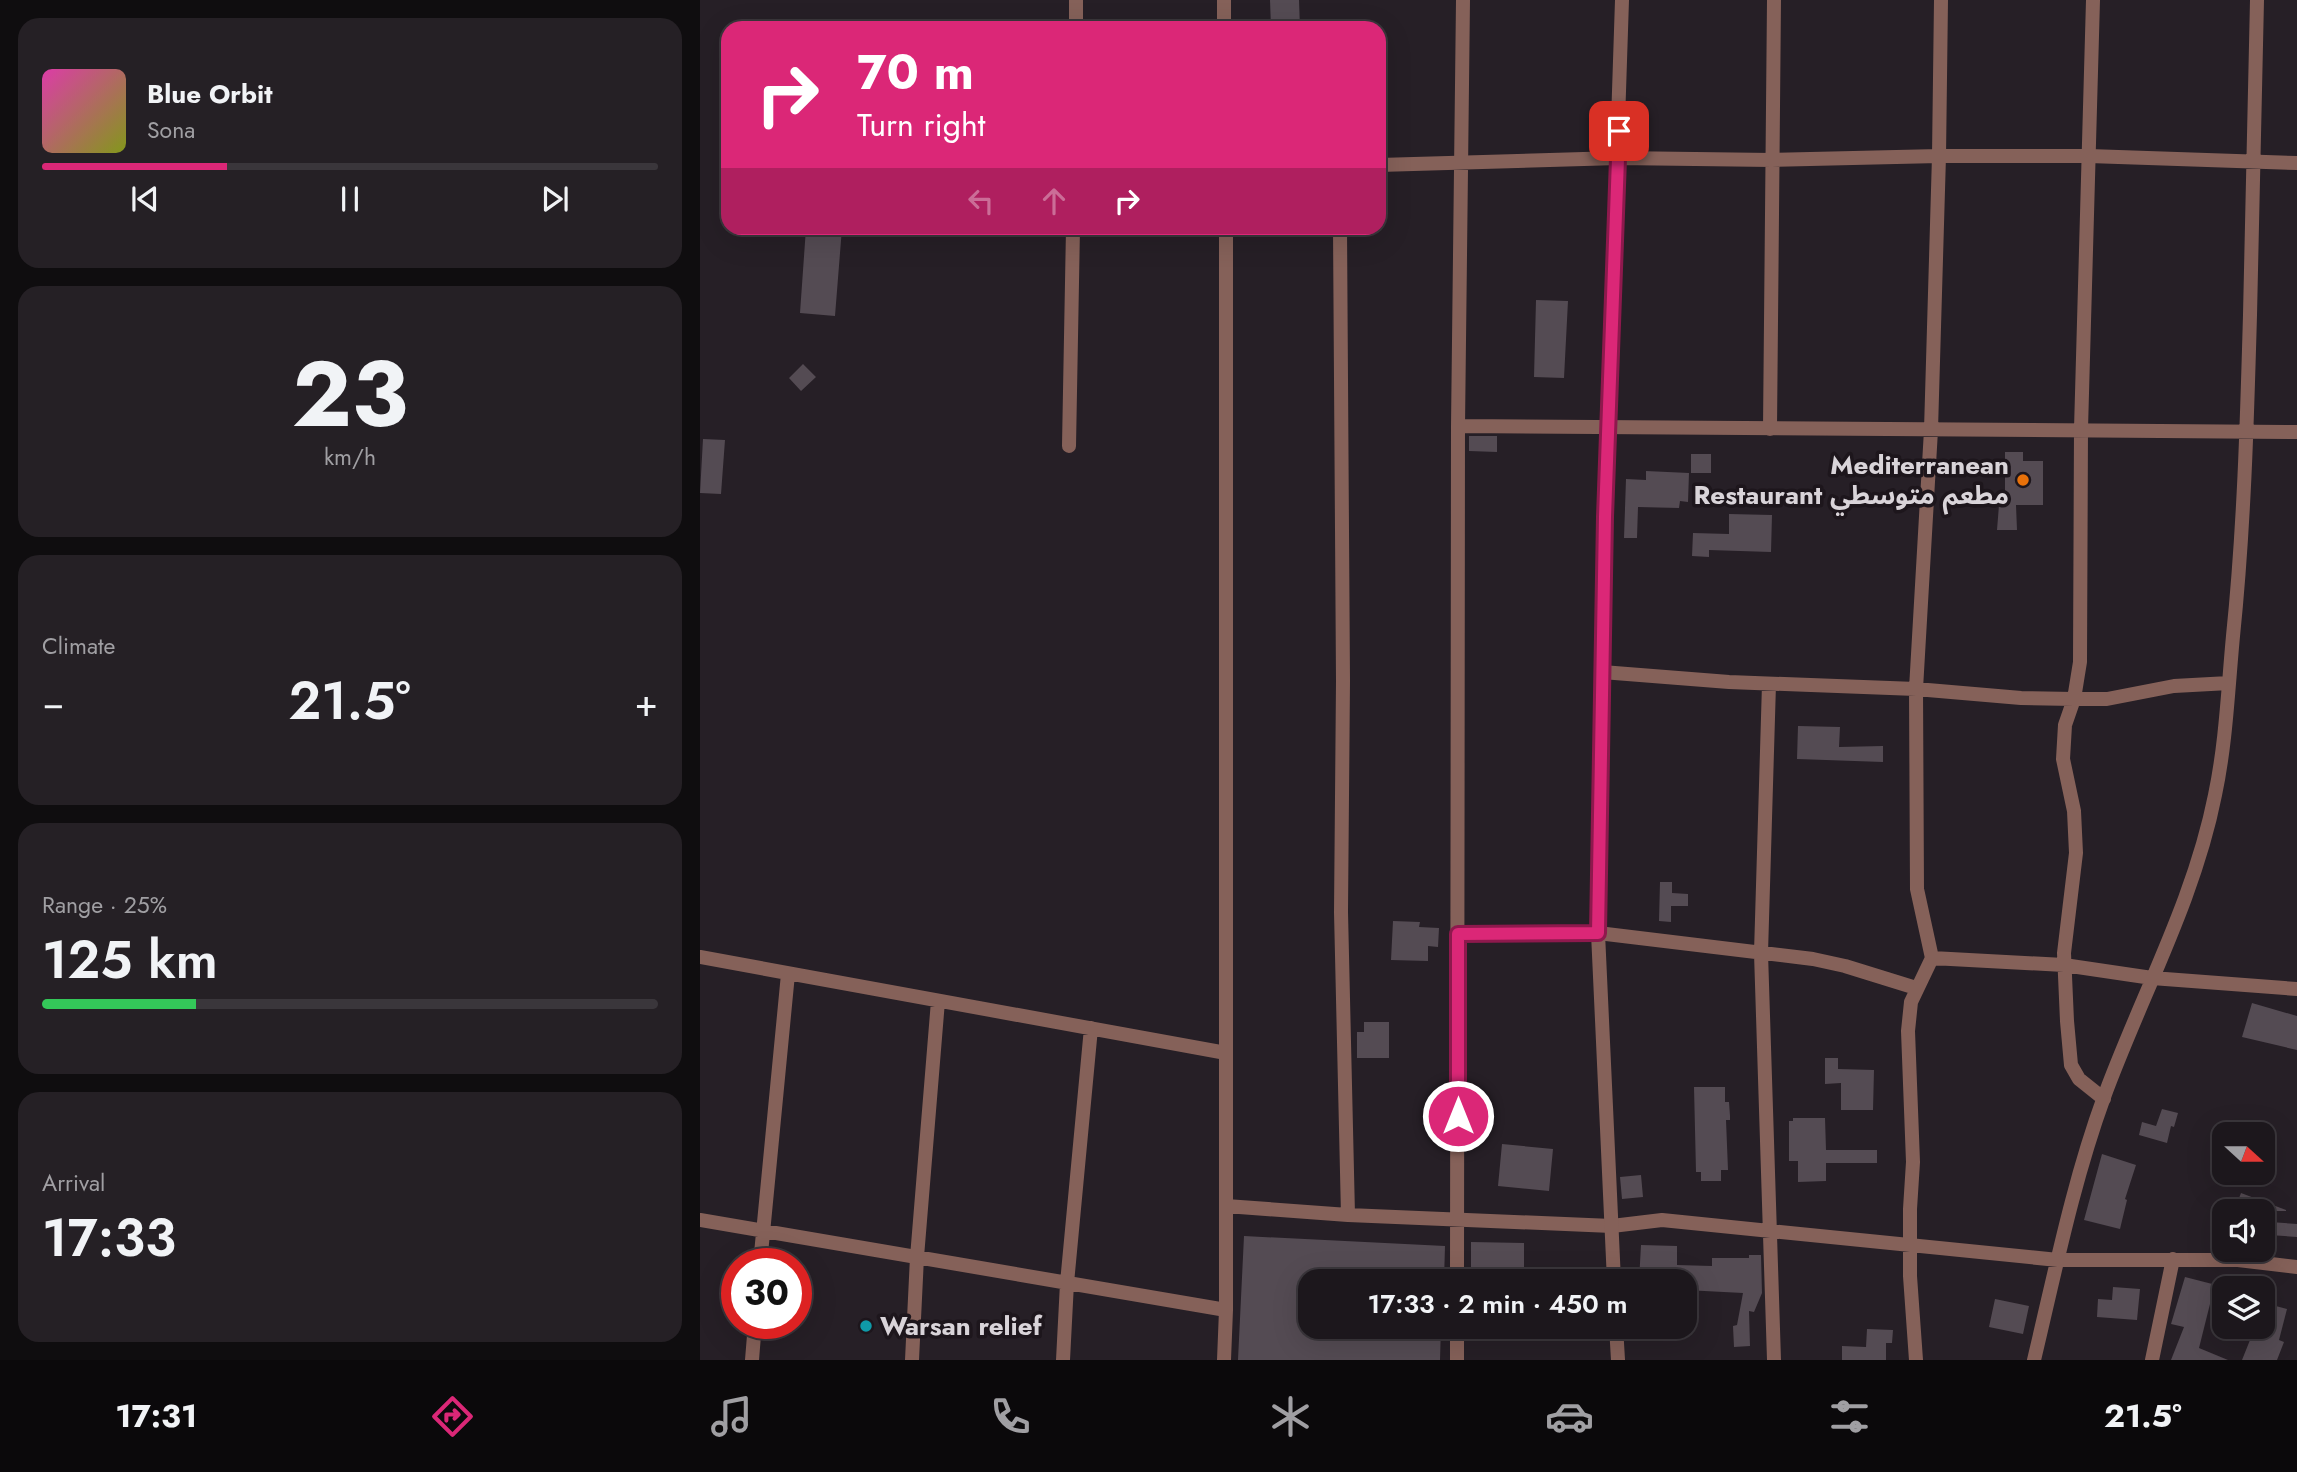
<!DOCTYPE html>
<meta charset="utf-8">
<style>
body{margin:0;font-family:Jost,"Noto Sans Arabic",sans-serif;background:#252025;color:#f1f3f6;height:100vh;display:flex;flex-direction:column;font-size:26px;white-space:nowrap}
*{box-sizing:border-box;margin:0}
p{font-size:23px;color:#a09fa3}
.icon{flex:none;width:38px;height:38px;fill:none;stroke:currentColor;stroke-width:2;stroke-linecap:round;stroke-linejoin:round}
.map{position:relative;flex:1;overflow:hidden}
.drawer{display:flex;flex-direction:column;gap:18px;padding:18px;background:#0f0d0f;width:700px}
.drawer>*{flex:none}
.hud{position:absolute;left:21px;top:21px;width:665px;height:214px;border-radius:21px;box-shadow:0 7px 28px #0002,0 0 0 2px #3a363b;background:#db2777;color:#fff;overflow:hidden}
.needle{width:46px;rotate:111deg}
.controls{position:absolute;left:1512px;top:1122px;display:grid;gap:14px}
.controls a{display:grid;place-items:center;width:63px;height:63px;border-radius:14px;background:#1c171c;box-shadow:0 7px 28px #0002,0 0 0 2px #3a363b;font-size:35px}
.speed{position:absolute;left:21px;top:1248px;display:flex;gap:14px;font-size:35px;font-weight:700;text-align:center}
.speed>*{display:grid;place-content:center;width:91px;height:91px;border-radius:50%;background:#1c171c;box-shadow:0 7px 28px #0002,0 0 0 2px #3a363b;line-height:1}
.speed .limit{border:10px solid #d22;background:#fff;color:#111}
.pin{position:absolute;display:grid;place-items:center;width:60px;height:60px;color:#fff;margin:-30px;border-radius:14px;box-shadow:0 4px 10px #0006}
.me{position:absolute;width:77px;margin:-38px;rotate:0deg;stroke-linejoin:round;filter:drop-shadow(0 0 5px #0008)}
.turn{display:flex;align-items:center;gap:24px;height:147px;padding:0 21px;font-size:32px}
.turn .icon{width:91px;height:91px;stroke-width:2.5}
.turn b{display:block;font-size:49px;line-height:60px}
.lanes{display:flex;align-items:center;height:66px;padding:0 21px;background:#0003;justify-content:center;gap:35px;direction:ltr}
.lanes .off{opacity:.35}
.big{font-size:52px;font-weight:600;line-height:1.1}
.drawer .tile{flex:1;display:flex;flex-direction:column;justify-content:center;gap:10px;min-width:0;padding:0 24px;border-radius:21px;background:#252025}
.drawer .dial{align-items:center;gap:0}
.dial b{font-size:91px;line-height:1}
.song{display:flex;align-items:center;gap:21px}
.cover{width:84px;height:84px;border-radius:10px;background:linear-gradient(135deg,hsl(320 70% 55%),hsl(70 70% 35%))}
.played{height:7px;border-radius:4px;background:linear-gradient(90deg,#db2777 30%,#3a363b 30%)}
.keys{display:flex;justify-content:space-around;direction:ltr}
.heat{display:flex;justify-content:space-between;align-items:center;font-size:38px;direction:ltr}
.charge{height:10px;border-radius:5px;background:linear-gradient(90deg,#34c759 25%,#3a363b 0)}
.trip{position:absolute;left:598px;top:1269px;width:399px;height:70px;border-radius:21px;background:#1c171c;box-shadow:0 7px 28px #0002,0 0 0 2px #3a363b;font-weight:600;line-height:70px;text-align:center}
.tabs{display:flex;height:112px;justify-content:space-around;align-items:center;background:#0b090b;color:#a09fa3}
.tabs .icon{width:49px;height:49px}
.tabs .selected{color:#db2777}
.tabs b{font-size:32px;color:#f1f3f6}
main{display:flex;flex:1;min-height:0}
.map>svg:first-child{display:block}
.building{fill:#544b53}
.lines{fill:none;stroke-linecap:round;stroke-linejoin:round}
.minor{stroke:#856159;stroke-width:14}
.tertiary{stroke:#856159;stroke-width:14}
.route-casing{stroke:#8e194d;stroke-width:18}
.route{stroke:#db2777;stroke-width:12}
.food-dot{fill:#e8710a;stroke:#1d161c;stroke-width:2.5}
.culture-dot{fill:#0f9aa8;stroke:#1d161c;stroke-width:2.5}
.labels{text-anchor:middle;dominant-baseline:central;stroke-width:7;stroke-linejoin:round;paint-order:stroke}
.poi-label{font-size:26px;font-weight:bold;fill:#d9d4d9;stroke:#1d161c;text-anchor:end}
</style>
<main>
<section class="drawer">
<div class="tile">
<div class="song"><i class="cover"></i><div><b>Blue Orbit</b><p>Sona</p></div></div>
<div class="played"></div>
<div class="keys"><svg class="icon" aria-label="previous" viewBox="0 0 24 24"><path d="M18 5L8 12l10 7zM5 5v14"/></svg><svg class="icon" aria-label="pause" viewBox="0 0 24 24"><path d="M8 5v14M16 5v14"/></svg><svg class="icon" aria-label="next" viewBox="0 0 24 24"><path d="M6 5l10 7-10 7zM19 5v14"/></svg></div>
</div>
<div class="tile dial"><b>23</b><p>km/h</p></div>
<div class="tile"><p>Climate</p>
<div class="heat"><a>−</a><b class="big">21.5°</b><a>+</a></div>
</div>
<div class="tile"><p>Range · 25%</p><b class="big">125 km</b><div class="charge"></div></div>
<div class="tile"><p>Arrival</p><b class="big">17:33</b></div>
</section>
<div class="map">
<svg width="1597" height="1360" viewBox="0 0 1597 1360">
<rect width="100%" height="100%" fill="#261f26"/>
<path class="building" d="M 570,0 L 599,0 L 600,28 L 571,28 Z
M 106,228 L 142,228 L 135,316 L 100,313 Z
M 836,300 L 868,301 L 864,378 L 834,377 Z
M 103,364 L 116,377 L 101,391 L 89,378 Z
M 769,436 L 797,436 L 797,452 L 769,451 Z
M 3,439 L 25,440 L 21,494 L 0,493 Z
M 1305,452 L 1323,452 L 1323,461 L 1343,461 L 1343,505 L 1305,505 Z
M 991,454 L 1011,454 L 1011,473 L 991,473 Z
M 946,471 L 989,473 L 988,502 L 980,501 L 979,508 L 938,507 L 937,538 L 924,538 L 926,479 L 946,480 Z
M 1299,505 L 1316,505 L 1317,530 L 1297,530 Z
M 1029,514 L 1072,515 L 1071,552 L 1009,550 L 1009,557 L 992,556 L 993,533 L 1029,534 Z
M 1098,726 L 1140,727 L 1139,747 L 1183,746 L 1183,762 L 1097,759 Z
M 960,882 L 972,882 L 972,893 L 988,894 L 988,906 L 971,906 L 971,922 L 959,921 Z
M 693,921 L 720,922 L 719,927 L 739,928 L 738,947 L 728,946 L 728,961 L 691,960 Z
M 1552,1003 L 1597,1016 L 1597,1050 L 1542,1037 Z
M 664,1022 L 689,1022 L 689,1058 L 657,1058 L 657,1032 L 664,1032 Z
M 1125,1058 L 1138,1058 L 1138,1069 L 1174,1070 L 1173,1110 L 1141,1110 L 1141,1083 L 1125,1084 Z
M 994,1087 L 1025,1087 L 1025,1102 L 1029,1102 L 1030,1116 L 1030,1120 L 1026,1120 L 1028,1170 L 1021,1170 L 1021,1181 L 1001,1181 L 1001,1172 L 996,1172 Z
M 1462,1109 L 1478,1113 L 1474,1127 L 1471,1126 L 1467,1143 L 1439,1135 L 1442,1122 L 1456,1126 Z
M 1093,1118 L 1125,1118 L 1126,1150 L 1177,1150 L 1177,1163 L 1126,1163 L 1126,1181 L 1098,1182 L 1098,1161 L 1089,1161 L 1089,1121 L 1093,1121 Z
M 802,1144 L 853,1149 L 849,1191 L 798,1186 Z
M 1402,1154 L 1436,1165 L 1425,1199 L 1427,1200 L 1420,1229 L 1384,1220 Z
M 941,1175 L 943,1197 L 922,1199 L 920,1177 Z
M 1541,1193 L 1586,1210 L 1586,1211 L 1534,1211 Z
M 1570,1222 L 1597,1224 L 1597,1237 L 1569,1235 Z
M 544,1236 L 745,1246 L 744,1281 L 611,1279 L 611,1326 L 741,1326 L 740,1360 L 538,1360 Z
M 771,1242 L 824,1243 L 824,1280 L 771,1279 Z
M 941,1245 L 977,1246 L 977,1265 L 1012,1266 L 1012,1258 L 1049,1258 L 1049,1255 L 1061,1255 L 1062,1293 L 1054,1312 L 1049,1311 L 1050,1346 L 1034,1347 L 1033,1326 L 1037,1325 L 1043,1293 L 985,1290 L 985,1281 L 939,1281 Z
M 1485,1277 L 1524,1287 L 1524,1311 L 1510,1304 L 1499,1348 L 1528,1360 L 1471,1360 L 1484,1327 L 1471,1324 Z
M 1413,1287 L 1440,1289 L 1437,1320 L 1397,1317 L 1398,1299 L 1412,1300 Z
M 1295,1299 L 1329,1306 L 1323,1334 L 1289,1327 Z
M 1572,1305 L 1587,1309 L 1579,1340 L 1584,1342 L 1577,1360 L 1542,1360 L 1554,1330 L 1565,1335 Z
M 1167,1329 L 1193,1330 L 1192,1343 L 1186,1343 L 1186,1360 L 1142,1360 L 1142,1346 L 1166,1347 Z"/>
<g class="lines">
<path class="minor" d="M 524,0 L 524,28
M 1393,0 L 1381,429 L 1380,662 L 1374,699 L 1365,725 L 1363,759 L 1374,811 L 1376,853 L 1364,953 L 1367,1021 L 1371,1065 L 1379,1079 L 1404,1099
M 376,28 L 376,0
M 679,165 L 918,158 L 1072,160 L 1239,156 L 1389,156 L 1597,163
M 640,228 L 643,681 L 641,912 L 648,1215
M 758,426 L 1597,432
M 1070,429 L 1074,0
M 369,446 L 373,228
M 902,672 L 1029,682 L 1216,689 L 1321,698 L 1374,699 L 1407,699 L 1474,686 L 1529,683
M 1069,684 L 1061,953 L 1074,1360
M 758,934 L 898,933 L 1113,959 L 1145,966 L 1216,988
M 0,957 L 526,1053
M 1232,958 L 1364,965 L 1452,978 L 1597,989
M 526,1206 L 648,1215 L 912,1226 L 962,1220 L 1358,1260 L 1538,1260 L 1597,1267
M 0,1220 L 526,1310
M 60,1264 L 88,974
M 757,1281 L 758,426 L 763,0
M 52,1360 L 55,1323
M 212,1360 L 217,1257 L 238,1001
M 363,1360 L 367,1283 L 391,1028
M 524,1360 L 526,1310 L 526,228
M 757,1360 L 757,1326
M 1216,1360 L 1210,1276 L 1210,1209 L 1213,1162 L 1208,1031 L 1211,1002 L 1232,958 L 1217,889 L 1216,689 L 1231,430 L 1239,156 L 1241,0
M 1334,1360 C 1355,1272 1373,1182 1404,1097 C 1441,996 1494,901 1515,795 C 1526,743 1528,689 1533,636 C 1544,529 1547,422 1550,315 C 1552,210 1555,105 1557,0
M 1452,1360 L 1473,1259"/>
<path class="tertiary" d="M 914,1281 L 898,933 L 905,517 L 922,0
M 916,1326 L 918,1360"/>
</g>
<g class="lines">
<defs>
<path id="route" d="M 758,1116 L 758,934 L 898,933 L 905,517 L 919,131"/>
</defs>
<use href="#route" class="route-casing"/>
<use href="#route" class="route"/>
</g>
<circle class="food-dot" cx="1323" cy="480" r="7"/>
<circle class="culture-dot" cx="166" cy="1326" r="7"/>
<g class="labels">
<g class="poi-label">
<text x="1309" y="465">Mediterranean<tspan x="1309" dy="30">Restaurant مطعم متوسطي</tspan></text>
<text x="180" y="1326" text-anchor="start">Warsan relief</text>
</g>
</g>
</svg>
<div class="controls">
<a><svg class="needle" viewBox="-14 -14 28 28"><path d="M0-13l5 13h-10z" fill="#e53935"/><path d="M0 13l5-13h-10z" fill="#a09fa3"/></svg></a>
<a><svg class="icon" aria-label="sound" viewBox="0 0 24 24"><path d="M4 9h4l5-4v14l-5-4H4zM17 9q2 3 0 6"/></svg></a>
<a><svg class="icon" aria-label="layers" viewBox="0 0 24 24"><path d="M12 4l9 5-9 5-9-5zM3 14l9 5 9-5"/></svg></a>
</div>
<div class="speed"><div class="limit">30</div></div>
<div class="pin" style="left:919px;top:131px;background:#d93025"><svg class="icon" aria-label="arrive" viewBox="0 0 24 24"><path d="M6 21V4h12l-3 4 3 4H6"/></svg></div>
<svg class="me" style="left:758px;top:1116px" viewBox="-20 -20 40 40"><circle r="17" fill="#db2777" stroke="#fff" stroke-width="3"/><path d="M0-11L8 9 0 5-8 9z" fill="#fff"/></svg>
<div class="trip">17:33 · 2 min · 450 m</div>
<div class="hud">
<div class="turn"><svg class="icon" aria-label="right" viewBox="0 0 24 24"><path d="M7 20v-9h11M14 6l5 5-5 5"/></svg><div><b>70 m</b>Turn right</div></div>
<div class="lanes"><svg class="icon off" aria-label="left" viewBox="0 0 24 24"><path d="M17 20v-9H6M10 6l-5 5 5 5"/></svg><svg class="icon off" aria-label="ahead" viewBox="0 0 24 24"><path d="M12 20V5M6 11l6-6 6 6"/></svg><svg class="icon" aria-label="right" viewBox="0 0 24 24"><path d="M7 20v-9h11M14 6l5 5-5 5"/></svg></div>
</div>
</div>
</main>
<nav class="tabs">
<b>17:31</b>
<svg class="icon selected" aria-label="directions" viewBox="0 0 24 24"><path d="M12 3l9 9-9 9-9-9zM9 14v-3h6M13 9l2 2-2 2"/></svg>
<svg class="icon" aria-label="music" viewBox="0 0 24 24"><path d="M9 18V5l10-2v13"/><circle cx="6" cy="18" r="3"/><circle cx="16" cy="16" r="3"/></svg>
<svg class="icon" aria-label="phone" viewBox="0 0 24 24"><path d="M5 4h4l2 5-3 2q2 4 5 5l2-3 5 2v4C11 20 4 13 5 4z"/></svg>
<svg class="icon" aria-label="climate" viewBox="0 0 24 24"><path d="M12 3v18M4 7l16 10M4 17L20 7"/></svg>
<svg class="icon" aria-label="car" viewBox="0 0 24 24"><path d="M5 17H2v-5l4-1 3-4h7l3 4 3 1v5h-3M9 17h6M6 11h13"/><circle cx="7" cy="17" r="2"/><circle cx="17" cy="17" r="2"/></svg>
<svg class="icon" aria-label="filters" viewBox="0 0 24 24"><path d="M4 7h16M4 17h16"/><circle cx="9" cy="7" r="2"/><circle cx="15" cy="17" r="2"/></svg>
<b>21.5°</b>
</nav>
